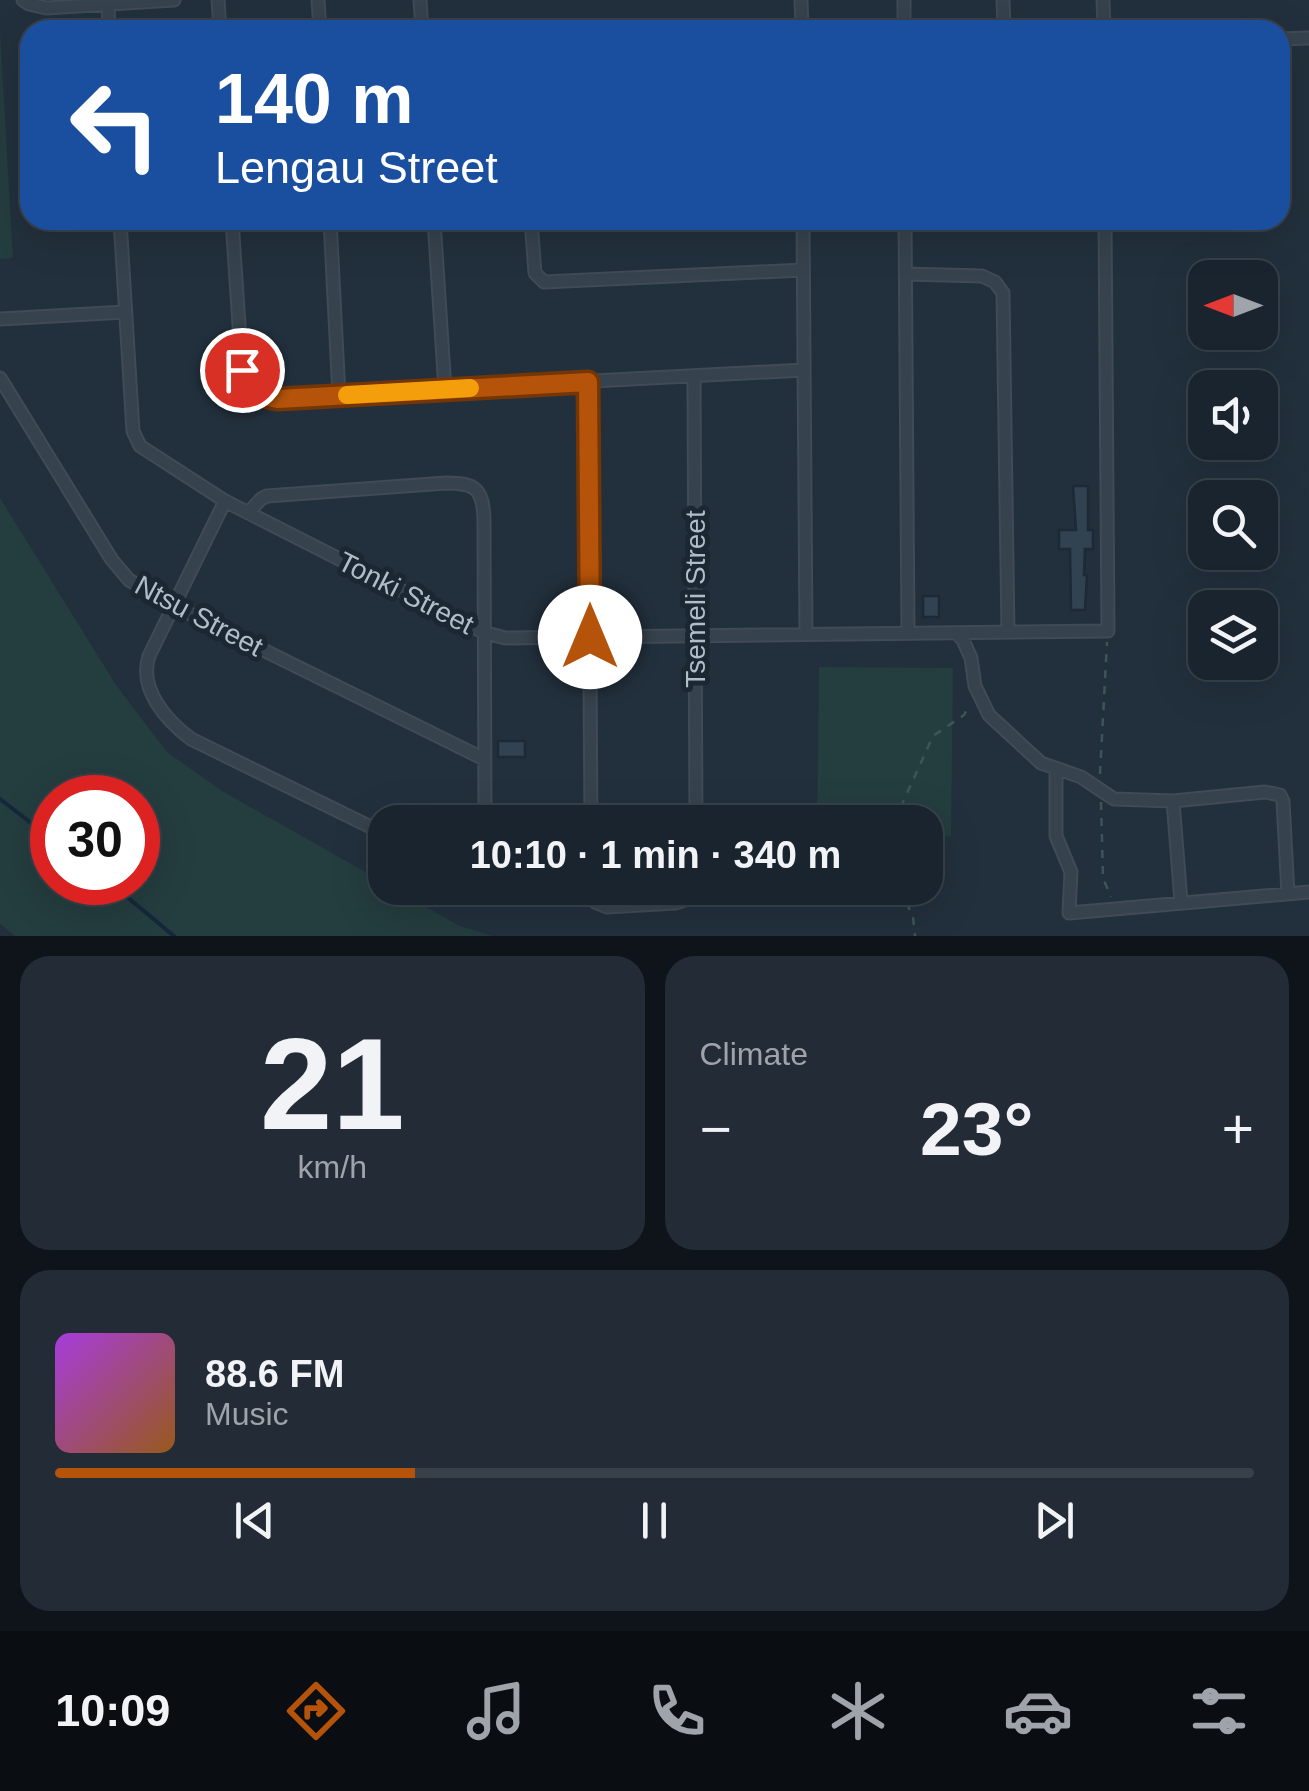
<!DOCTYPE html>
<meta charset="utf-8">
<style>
body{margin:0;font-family:Helvetica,sans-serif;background:#232c36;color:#f1f3f6;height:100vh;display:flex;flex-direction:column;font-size:38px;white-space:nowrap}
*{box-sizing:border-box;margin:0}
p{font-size:32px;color:#9fa4aa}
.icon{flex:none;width:55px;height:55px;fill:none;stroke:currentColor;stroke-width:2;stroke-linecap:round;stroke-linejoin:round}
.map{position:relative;height:936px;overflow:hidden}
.sheet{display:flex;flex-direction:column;gap:20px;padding:20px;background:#0e1419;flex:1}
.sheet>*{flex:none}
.guide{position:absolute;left:20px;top:20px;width:1270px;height:210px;border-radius:30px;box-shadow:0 10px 40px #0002,0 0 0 2px #38414a;background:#1a4fa0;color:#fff;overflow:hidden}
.needle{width:65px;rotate:270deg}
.fabs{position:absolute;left:1188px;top:260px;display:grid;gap:20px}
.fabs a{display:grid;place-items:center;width:90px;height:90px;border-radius:20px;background:#1a242e;box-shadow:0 10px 40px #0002,0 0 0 2px #38414a;font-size:50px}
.speed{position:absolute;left:30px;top:775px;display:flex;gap:20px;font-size:50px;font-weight:700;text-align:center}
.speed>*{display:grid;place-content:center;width:130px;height:130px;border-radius:50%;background:#1a242e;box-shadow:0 10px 40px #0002,0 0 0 2px #38414a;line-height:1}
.speed .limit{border:15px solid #d22;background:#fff;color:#111}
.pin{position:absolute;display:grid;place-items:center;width:85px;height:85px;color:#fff;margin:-42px;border:5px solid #fff;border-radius:50%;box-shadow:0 2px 10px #0007}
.me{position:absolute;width:110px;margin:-55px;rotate:0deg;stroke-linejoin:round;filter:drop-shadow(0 0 8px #0008)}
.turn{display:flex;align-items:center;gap:35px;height:210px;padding:0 30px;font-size:45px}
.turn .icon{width:130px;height:130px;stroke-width:2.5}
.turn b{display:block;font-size:70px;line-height:85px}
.big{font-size:75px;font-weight:600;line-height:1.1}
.sheet .widget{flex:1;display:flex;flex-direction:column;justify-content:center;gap:15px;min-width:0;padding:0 35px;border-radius:30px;background:#232c36}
.sheet .dial{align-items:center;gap:0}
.dial b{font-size:130px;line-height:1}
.song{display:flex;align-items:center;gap:30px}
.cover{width:120px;height:120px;border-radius:15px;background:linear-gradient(135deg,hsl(280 70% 55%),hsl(30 70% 35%))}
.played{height:10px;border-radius:5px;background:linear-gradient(90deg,#b45309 30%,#38414a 30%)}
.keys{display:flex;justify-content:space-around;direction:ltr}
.heat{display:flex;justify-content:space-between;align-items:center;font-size:55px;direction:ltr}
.sheet .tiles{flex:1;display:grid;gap:20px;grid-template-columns:1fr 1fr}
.widget:last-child{grid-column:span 2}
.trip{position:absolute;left:368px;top:805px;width:575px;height:100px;border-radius:30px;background:#1a242e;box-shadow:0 10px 40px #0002,0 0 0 2px #38414a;font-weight:600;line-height:100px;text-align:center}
.tab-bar{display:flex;height:160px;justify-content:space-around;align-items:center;background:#0a0e12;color:#9fa4aa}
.tab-bar .icon{width:70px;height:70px}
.tab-bar .current{color:#b45309}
.tab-bar b{font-size:45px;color:#f1f3f6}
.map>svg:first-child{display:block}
.green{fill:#243d3e;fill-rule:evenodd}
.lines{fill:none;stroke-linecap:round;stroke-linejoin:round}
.stream{stroke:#15283b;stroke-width:4}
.building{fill:#314251;stroke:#1d2934;stroke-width:2.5}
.minor-casing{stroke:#3f4b56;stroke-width:15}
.path{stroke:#3d5655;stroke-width:2.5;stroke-dasharray:8 8;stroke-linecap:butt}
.minor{stroke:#36424d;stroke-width:11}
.route-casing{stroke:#753606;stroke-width:25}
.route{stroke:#b45309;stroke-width:18}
.slow{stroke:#f59e0b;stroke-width:18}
.labels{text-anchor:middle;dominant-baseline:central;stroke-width:10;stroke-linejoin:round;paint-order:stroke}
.street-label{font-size:28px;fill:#b1bdc8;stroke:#1b2732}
</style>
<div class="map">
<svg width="1309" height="936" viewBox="0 0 1309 936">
<rect width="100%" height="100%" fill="#22303d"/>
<path class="green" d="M 0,32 L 13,258 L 0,259 Z
M 0,498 L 116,685 L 167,752 L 222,791 L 385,883 L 385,888 L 392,888 L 460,926 L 493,936 L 15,936 L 0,924 ZM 52,798 L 138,798 L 138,882 L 52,882 Z
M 819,667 L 953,668 L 951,836 L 925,835 L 925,822 L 817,822 Z"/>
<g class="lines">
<path class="stream" d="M 0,799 L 52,839
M 109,882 L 174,936"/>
</g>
<path class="building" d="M 1073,486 L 1088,486 L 1088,530 L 1093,530 L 1093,549 L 1085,549 L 1084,575 L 1087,575 L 1085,610 L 1071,610 L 1070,549 L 1059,549 L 1059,530 L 1076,530 Z
M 923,596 L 939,596 L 939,617 L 923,617 Z
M 498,741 L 525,741 L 525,757 L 498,757 Z
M 634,808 L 636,817 L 634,822 L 604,822 L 604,813 L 612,814 L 613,809 Z"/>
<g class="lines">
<defs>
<path id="minor" d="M 23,0 L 29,4 L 46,8 L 174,0
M 218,0 L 220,30
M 318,0 L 320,30
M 420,0 L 422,30
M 801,0 L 802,30
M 904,0 L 904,30
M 1003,0 L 1004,30
M 1103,0 L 1104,30
M 108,4 L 109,30
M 1280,39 L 1309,38
M 120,220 L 133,431 L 140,446 L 225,501 L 483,632 L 505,638 L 1108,631 L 1105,220
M 232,220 L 242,370 L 252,388 L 270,398 L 804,370
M 330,220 L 339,395
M 434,220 L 445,390
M 531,220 L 535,273 L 544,282 L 803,270
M 803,220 L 806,634
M 905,220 L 908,633
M 906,274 L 982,276 L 995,282 L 1003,293 L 1008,632
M 0,319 L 125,312
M 694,376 L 696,822
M 0,378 L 112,560 L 129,580 L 164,601 L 484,759
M 588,382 L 591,822
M 225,501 L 149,656 C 138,689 167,721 191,739 L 385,834
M 248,513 L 261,499 L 267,496 L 446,483 C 476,483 483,489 484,520 L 485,822
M 956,633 L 963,640 L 971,658 L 975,686 L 989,715 L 1041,763 L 1081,777 L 1114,799 L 1173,801
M 1056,769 L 1056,836 L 1071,872 L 1069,913 L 1309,892
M 591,888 L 595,902 L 607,907 L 676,903 L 688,899 L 695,888
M 1181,902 L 1173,801 L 1265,792 L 1280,795 L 1283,801 L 1288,894"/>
</defs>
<use href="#minor" class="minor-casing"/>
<path class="path" d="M 1100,774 L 1107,642
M 1101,802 L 1103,878 L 1111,897
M 894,822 L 933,736 L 964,715 L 969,706
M 900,888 L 913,917 L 915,936"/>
<use href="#minor" class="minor"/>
</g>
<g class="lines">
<defs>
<path id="route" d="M 242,370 C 248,387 260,397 278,399 L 588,382 L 590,637"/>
</defs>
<use href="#route" class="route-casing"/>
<use href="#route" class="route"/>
<path class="slow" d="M 347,395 L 470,388"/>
</g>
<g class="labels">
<g class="street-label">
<text transform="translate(406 593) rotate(27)">Tonki Street</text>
<text transform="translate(695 599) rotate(-90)">Tsemeli Street</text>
<text transform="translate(199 616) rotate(28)">Ntsu Street</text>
</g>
</g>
</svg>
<div class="fabs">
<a><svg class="needle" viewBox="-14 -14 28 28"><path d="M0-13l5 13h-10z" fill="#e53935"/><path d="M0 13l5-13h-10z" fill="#9fa4aa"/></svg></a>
<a><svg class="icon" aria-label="sound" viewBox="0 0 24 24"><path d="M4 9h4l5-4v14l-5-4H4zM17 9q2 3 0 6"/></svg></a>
<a><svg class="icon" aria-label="search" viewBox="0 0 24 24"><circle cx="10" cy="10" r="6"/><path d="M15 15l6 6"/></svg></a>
<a><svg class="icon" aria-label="layers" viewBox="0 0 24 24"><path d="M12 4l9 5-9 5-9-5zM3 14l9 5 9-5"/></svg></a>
</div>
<div class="speed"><div class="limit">30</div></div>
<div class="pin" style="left:242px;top:370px;background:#d93025"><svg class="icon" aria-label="arrive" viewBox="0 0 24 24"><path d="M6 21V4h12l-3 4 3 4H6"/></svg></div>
<svg class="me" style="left:590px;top:637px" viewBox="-20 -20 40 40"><circle r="19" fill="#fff"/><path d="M0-13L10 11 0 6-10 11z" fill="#b45309"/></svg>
<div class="trip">10:10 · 1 min · 340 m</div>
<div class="guide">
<div class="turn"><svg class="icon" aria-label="left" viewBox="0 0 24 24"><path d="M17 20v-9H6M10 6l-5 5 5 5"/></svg><div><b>140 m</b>Lengau Street</div></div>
</div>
</div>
<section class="sheet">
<div class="tiles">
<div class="widget dial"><b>21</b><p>km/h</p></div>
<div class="widget"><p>Climate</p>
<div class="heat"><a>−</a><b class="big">23°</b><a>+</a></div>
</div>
<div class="widget">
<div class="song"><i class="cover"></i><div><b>88.6 FM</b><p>Music</p></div></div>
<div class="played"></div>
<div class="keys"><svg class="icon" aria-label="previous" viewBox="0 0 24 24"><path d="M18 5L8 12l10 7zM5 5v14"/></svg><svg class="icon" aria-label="pause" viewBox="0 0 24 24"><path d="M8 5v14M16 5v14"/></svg><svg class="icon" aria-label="next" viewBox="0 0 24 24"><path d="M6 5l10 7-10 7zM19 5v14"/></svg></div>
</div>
</div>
</section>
<nav class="tab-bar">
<b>10:09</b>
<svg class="icon current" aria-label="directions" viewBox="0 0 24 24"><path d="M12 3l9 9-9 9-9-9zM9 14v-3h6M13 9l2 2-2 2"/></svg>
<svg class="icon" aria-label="music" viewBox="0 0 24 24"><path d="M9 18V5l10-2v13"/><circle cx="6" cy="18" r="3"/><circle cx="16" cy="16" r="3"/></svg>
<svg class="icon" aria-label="phone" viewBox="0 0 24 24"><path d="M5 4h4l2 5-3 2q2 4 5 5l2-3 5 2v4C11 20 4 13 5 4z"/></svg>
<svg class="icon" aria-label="climate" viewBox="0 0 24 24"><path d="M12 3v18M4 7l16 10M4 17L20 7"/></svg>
<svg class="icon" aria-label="car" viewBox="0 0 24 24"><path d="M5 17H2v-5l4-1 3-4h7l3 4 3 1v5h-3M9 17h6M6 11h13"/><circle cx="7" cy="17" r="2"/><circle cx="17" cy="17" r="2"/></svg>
<svg class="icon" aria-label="filters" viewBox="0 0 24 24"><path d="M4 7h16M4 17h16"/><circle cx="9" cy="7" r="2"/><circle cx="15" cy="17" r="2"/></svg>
</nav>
